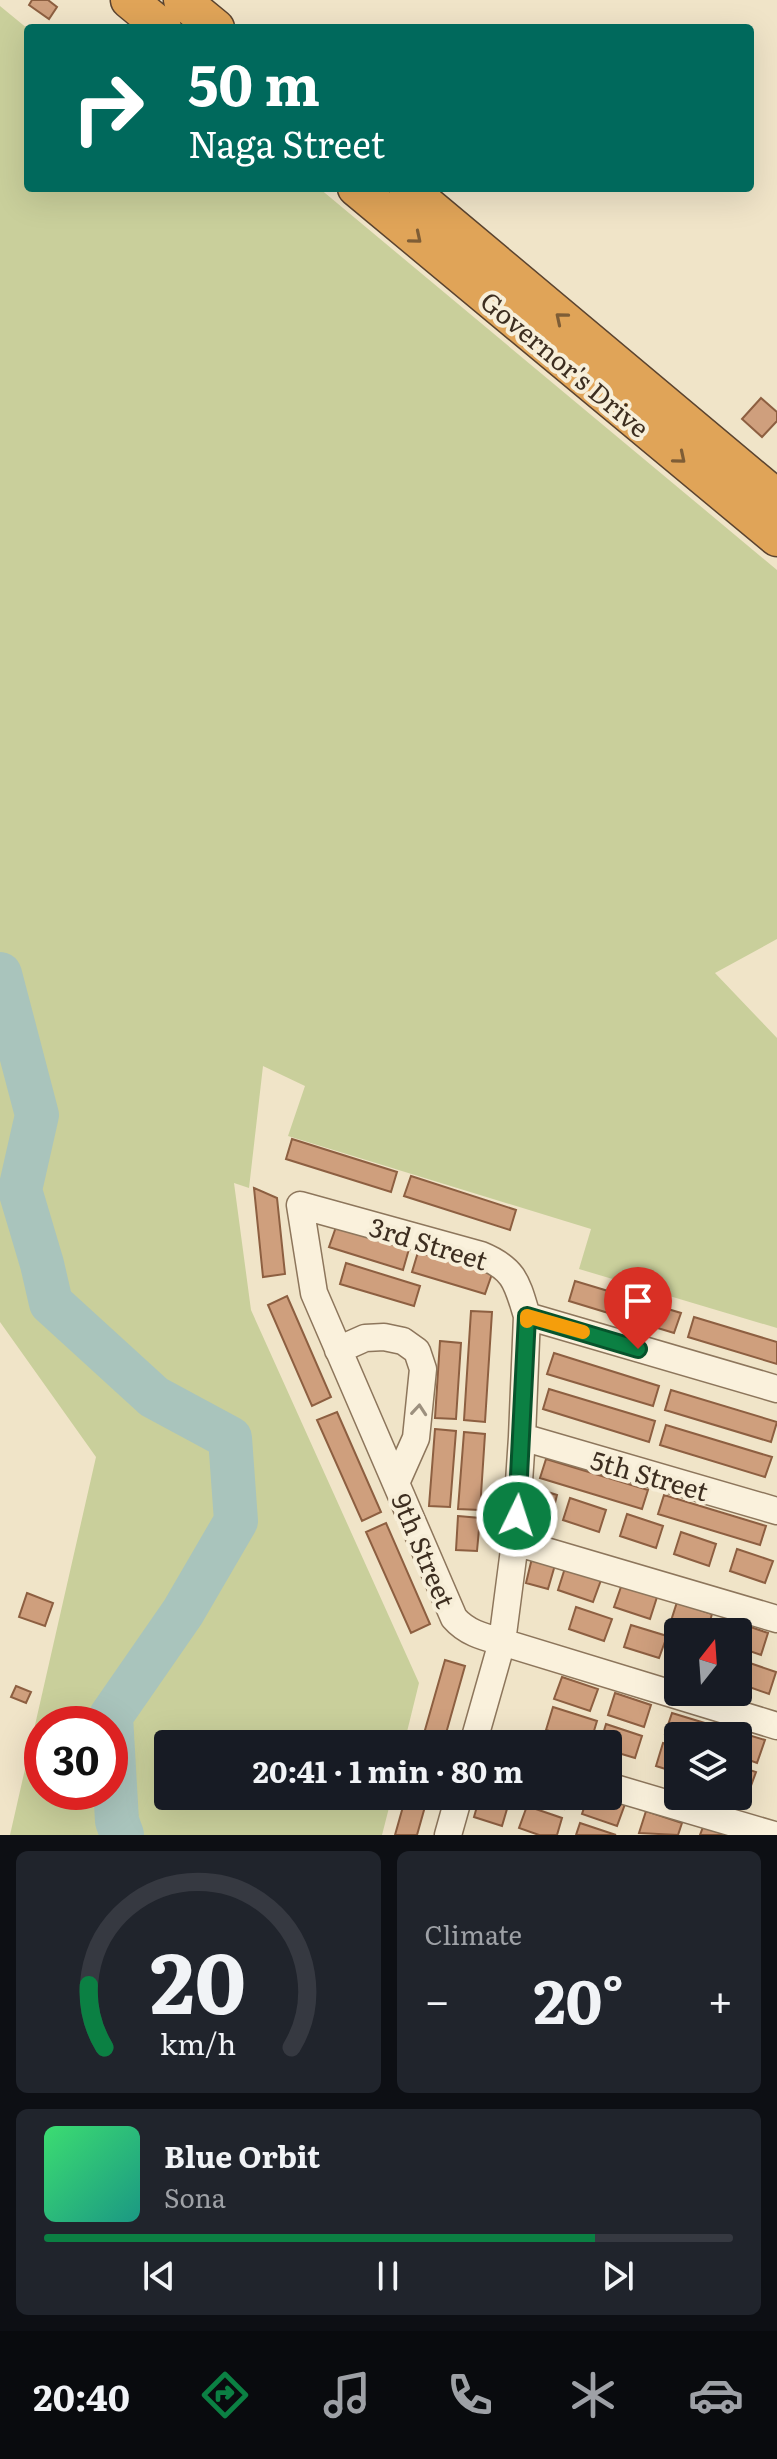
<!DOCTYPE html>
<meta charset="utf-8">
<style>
body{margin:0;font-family:Literata,serif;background:#20242c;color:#f1f3f6;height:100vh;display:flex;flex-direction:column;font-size:30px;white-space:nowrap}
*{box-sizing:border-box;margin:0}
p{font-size:26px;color:#9ea1a6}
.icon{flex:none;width:44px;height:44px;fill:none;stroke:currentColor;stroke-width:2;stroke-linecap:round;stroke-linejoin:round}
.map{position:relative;height:1835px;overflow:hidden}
.panel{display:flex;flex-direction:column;gap:16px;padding:16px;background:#0d0f14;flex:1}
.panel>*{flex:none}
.top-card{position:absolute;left:24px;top:24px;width:730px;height:168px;border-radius:8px;box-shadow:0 8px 32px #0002;background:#00695c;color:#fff;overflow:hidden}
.needle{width:52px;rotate:17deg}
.buttons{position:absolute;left:664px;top:1618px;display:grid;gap:16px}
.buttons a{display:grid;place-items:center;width:88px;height:88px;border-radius:8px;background:#171b24;box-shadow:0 8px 32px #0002;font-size:40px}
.speed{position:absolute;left:24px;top:1706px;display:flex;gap:16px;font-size:40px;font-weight:700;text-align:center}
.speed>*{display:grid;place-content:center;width:104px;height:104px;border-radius:50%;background:#171b24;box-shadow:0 8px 32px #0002;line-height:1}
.speed .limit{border:12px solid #d22;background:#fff;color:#111}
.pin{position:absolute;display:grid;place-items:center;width:68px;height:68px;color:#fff;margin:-82px -34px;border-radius:50% 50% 50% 0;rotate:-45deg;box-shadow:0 0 8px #0007}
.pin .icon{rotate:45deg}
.me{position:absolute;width:88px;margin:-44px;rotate:4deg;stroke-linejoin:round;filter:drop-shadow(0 0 6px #0008)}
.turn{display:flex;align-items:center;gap:28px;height:168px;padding:0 32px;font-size:36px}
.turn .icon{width:104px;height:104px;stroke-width:2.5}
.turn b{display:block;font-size:56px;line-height:68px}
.big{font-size:60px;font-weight:700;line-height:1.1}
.panel .tile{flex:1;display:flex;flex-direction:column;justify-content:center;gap:12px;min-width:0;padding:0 28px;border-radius:12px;background:#20242c}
.panel .dial{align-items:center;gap:0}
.dial svg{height:208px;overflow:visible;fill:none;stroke:#363941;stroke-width:7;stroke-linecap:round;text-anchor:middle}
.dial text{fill:#f1f3f6;stroke:none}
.song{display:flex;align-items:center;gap:24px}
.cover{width:96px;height:96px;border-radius:12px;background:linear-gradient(135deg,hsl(140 70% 55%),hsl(170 70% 35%))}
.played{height:8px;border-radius:4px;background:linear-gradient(90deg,#0b8043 80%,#363941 80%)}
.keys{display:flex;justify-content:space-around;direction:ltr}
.heat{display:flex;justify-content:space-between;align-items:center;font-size:44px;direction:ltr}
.panel .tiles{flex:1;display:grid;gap:16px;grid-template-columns:1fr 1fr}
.tile:last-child{grid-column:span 2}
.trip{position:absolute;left:154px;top:1730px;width:468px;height:80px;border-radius:8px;background:#171b24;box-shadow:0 8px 32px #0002;font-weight:700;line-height:80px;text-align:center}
.tab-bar{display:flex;height:128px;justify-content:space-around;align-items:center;background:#090b0e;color:#9ea1a6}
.tab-bar .icon{width:56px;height:56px}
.tab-bar .selected{color:#0b8043}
.tab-bar b{font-size:36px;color:#f1f3f6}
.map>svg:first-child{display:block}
.green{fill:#c9cf9b;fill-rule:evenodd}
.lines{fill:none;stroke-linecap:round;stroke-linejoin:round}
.river{stroke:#a9c4bc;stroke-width:44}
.building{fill:#cf9f7d;stroke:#8d5f41;stroke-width:2}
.minor-casing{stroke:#8d765c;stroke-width:29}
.highway-casing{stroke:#5b4430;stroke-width:39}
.minor{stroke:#faf1dc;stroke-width:26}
.highway{stroke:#e0a458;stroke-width:36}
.oneway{stroke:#7e5d36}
.oneway2{stroke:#9c907e}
.route-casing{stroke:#07532c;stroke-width:20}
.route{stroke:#0b8043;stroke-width:14}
.slow{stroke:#f59e0b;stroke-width:14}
.labels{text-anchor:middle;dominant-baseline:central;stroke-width:8;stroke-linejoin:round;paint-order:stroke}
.street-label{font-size:26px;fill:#3d2e20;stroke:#f7eed8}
</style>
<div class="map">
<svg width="777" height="1835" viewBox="0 0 777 1835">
<rect width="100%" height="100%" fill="#f0e4c8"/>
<path class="green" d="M 0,6 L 28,29 L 28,188 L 319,188 L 777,570 L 777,939 L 715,973 L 777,1038 L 777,1328 L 579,1269 L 591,1229 L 288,1136 L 305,1086 L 263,1066 L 249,1188 L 234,1183 L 251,1310 L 419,1683 L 404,1744 L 168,1744 L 168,1796 L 392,1796 L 382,1835 L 10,1835 L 96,1457 L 0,1322 ZM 42,1724 L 110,1724 L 110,1792 L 42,1792 Z"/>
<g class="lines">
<path class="river" d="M 0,974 L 37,1115 L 20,1190 L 42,1264 L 51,1303 L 154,1397 L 230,1438 L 236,1521 L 183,1612 L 111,1716 L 117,1821 L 122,1835"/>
</g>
<path class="building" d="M 32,0 L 48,0 L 57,7 L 49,19 L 29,5 Z
M 761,398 L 777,412 L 777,421 L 762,437 L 742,419 Z
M 292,1139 L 397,1172 L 391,1192 L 286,1159 Z
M 411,1176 L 516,1210 L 510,1230 L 404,1196 Z
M 254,1188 L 277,1198 L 285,1274 L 263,1277 Z
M 336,1227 L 409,1249 L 403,1270 L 329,1247 Z
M 418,1252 L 492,1274 L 485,1294 L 412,1272 Z
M 346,1263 L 420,1286 L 414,1306 L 340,1284 Z
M 575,1281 L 681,1313 L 674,1333 L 569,1301 Z
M 287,1296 L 331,1397 L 312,1406 L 268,1305 Z
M 471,1311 L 492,1312 L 485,1422 L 464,1420 Z
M 694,1317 L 777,1342 L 777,1364 L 688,1337 Z
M 440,1341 L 461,1343 L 456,1419 L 435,1418 Z
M 554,1353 L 659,1386 L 653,1406 L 547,1374 Z
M 549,1389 L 655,1421 L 649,1442 L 543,1409 Z
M 671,1390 L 777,1422 L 771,1442 L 665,1410 Z
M 337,1412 L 381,1512 L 362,1521 L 317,1420 Z
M 666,1425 L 772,1457 L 765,1477 L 660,1445 Z
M 435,1429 L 456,1431 L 450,1507 L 429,1506 Z
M 464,1432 L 485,1434 L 480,1510 L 458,1509 Z
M 546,1459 L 648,1490 L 642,1509 L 540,1478 Z
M 535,1488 L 557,1495 L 551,1519 L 528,1513 Z
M 664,1495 L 766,1526 L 760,1545 L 658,1514 Z
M 570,1498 L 606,1510 L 599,1532 L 563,1520 Z
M 627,1514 L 663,1526 L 656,1548 L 620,1536 Z
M 458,1516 L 480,1518 L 477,1551 L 456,1550 Z
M 386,1523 L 430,1624 L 411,1633 L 366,1532 Z
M 681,1532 L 716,1544 L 709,1566 L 674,1554 Z
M 737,1549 L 773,1561 L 765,1583 L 730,1571 Z
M 532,1558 L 555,1565 L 548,1589 L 526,1583 Z
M 565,1568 L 601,1580 L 593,1602 L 558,1590 Z
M 622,1584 L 657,1597 L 650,1619 L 614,1607 Z
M 27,1593 L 53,1603 L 45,1626 L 19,1617 Z
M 677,1602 L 712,1614 L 707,1632 L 693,1632 L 670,1624 Z
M 576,1607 L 612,1619 L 604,1641 L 569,1629 Z
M 733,1621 L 768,1633 L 761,1655 L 738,1647 L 738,1632 L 729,1632 Z
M 631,1625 L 667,1636 L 659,1658 L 624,1647 Z
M 445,1660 L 465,1666 L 443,1744 L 421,1744 Z
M 741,1660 L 776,1672 L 769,1694 L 738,1683 Z
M 562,1677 L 598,1689 L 590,1711 L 554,1699 Z
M 16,1686 L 31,1692 L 26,1703 L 11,1697 Z
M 615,1693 L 651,1705 L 644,1727 L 608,1715 Z
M 553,1707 L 597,1721 L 590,1744 L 546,1730 Z
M 672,1713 L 708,1724 L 704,1736 L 678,1736 L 678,1739 L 665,1734 Z
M 606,1724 L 642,1736 L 635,1758 L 608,1750 L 608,1744 L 600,1744 Z
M 729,1729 L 765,1740 L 757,1763 L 738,1756 L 738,1736 L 726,1736 Z
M 663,1743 L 678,1748 L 678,1773 L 656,1766 Z
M 738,1766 L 756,1772 L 748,1794 L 738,1790 Z
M 406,1796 L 428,1796 L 417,1835 L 395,1835 Z
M 480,1796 L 490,1796 L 509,1802 L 502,1826 L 474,1817 Z
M 529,1796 L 568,1796 L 564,1809 Z
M 588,1796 L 601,1796 L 625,1804 L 617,1826 L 582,1814 Z
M 527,1806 L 562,1818 L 557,1835 L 539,1835 L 519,1828 Z
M 646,1811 L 682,1823 L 678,1835 L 639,1833 Z
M 580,1823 L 616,1835 L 576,1835 Z
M 703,1827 L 727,1835 L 700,1835 Z"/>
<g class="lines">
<defs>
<path id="minor" d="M 527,1316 L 777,1389
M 338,1350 L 365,1338 L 384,1337 L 403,1341 L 417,1351 L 423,1369 L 416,1438 L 396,1483
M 522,1437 L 777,1511
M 515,1542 L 777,1619
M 473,1744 L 502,1642 L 515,1542 L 522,1437 L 527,1316 C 517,1283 515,1269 481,1255 L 300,1205 L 314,1293 L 454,1618 C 467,1633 484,1637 502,1642 L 777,1726
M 608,1786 L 774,1835
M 448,1835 L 459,1796"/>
<path id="highway" d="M 129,0 L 163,28
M 182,0 L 216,28
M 356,188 L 777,538
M 407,188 L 777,498"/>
</defs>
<use href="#minor" class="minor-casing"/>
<use href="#highway" class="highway-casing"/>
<use href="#minor" class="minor"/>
<use href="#highway" class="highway"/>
</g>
<defs><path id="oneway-chevron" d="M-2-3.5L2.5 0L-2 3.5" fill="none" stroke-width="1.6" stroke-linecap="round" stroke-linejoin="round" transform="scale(2)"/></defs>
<g class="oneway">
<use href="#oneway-chevron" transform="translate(416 238) rotate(40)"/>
<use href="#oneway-chevron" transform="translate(561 318) rotate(-140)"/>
<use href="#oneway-chevron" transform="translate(680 458) rotate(40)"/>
</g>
<use class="oneway2" href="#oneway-chevron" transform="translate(419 1410) rotate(-85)"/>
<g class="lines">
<defs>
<path id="route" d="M 517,1516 L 527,1316 L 638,1349"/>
</defs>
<use href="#route" class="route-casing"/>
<use href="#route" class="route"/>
<path class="slow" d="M 527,1321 L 527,1316 L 583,1332"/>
</g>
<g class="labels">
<g class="street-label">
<text transform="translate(566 363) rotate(40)">Governor's Drive</text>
<text transform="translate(429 1242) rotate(17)">3rd Street</text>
<text transform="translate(650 1474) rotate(16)">5th Street</text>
<text transform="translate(425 1550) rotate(67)">9th Street</text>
</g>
</g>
</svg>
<div class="buttons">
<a><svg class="needle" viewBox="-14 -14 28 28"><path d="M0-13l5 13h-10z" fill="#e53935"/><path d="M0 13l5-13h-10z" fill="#9ea1a6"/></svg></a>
<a><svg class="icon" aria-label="layers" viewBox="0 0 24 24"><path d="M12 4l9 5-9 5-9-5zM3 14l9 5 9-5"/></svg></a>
</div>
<div class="speed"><div class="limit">30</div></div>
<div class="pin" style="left:638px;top:1349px;background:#d93025"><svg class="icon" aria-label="arrive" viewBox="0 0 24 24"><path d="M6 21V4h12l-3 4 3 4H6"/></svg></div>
<svg class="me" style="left:517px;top:1516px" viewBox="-20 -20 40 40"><circle r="17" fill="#0b8043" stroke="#fff" stroke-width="3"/><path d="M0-11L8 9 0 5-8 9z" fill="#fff"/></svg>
<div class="trip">20:41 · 1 min · 80 m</div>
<div class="top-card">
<div class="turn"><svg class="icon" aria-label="right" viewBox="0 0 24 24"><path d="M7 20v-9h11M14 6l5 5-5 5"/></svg><div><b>50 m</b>Naga Street</div></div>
</div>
</div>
<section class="panel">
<div class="tiles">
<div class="tile dial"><svg viewBox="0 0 100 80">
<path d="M14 69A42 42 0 1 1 86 69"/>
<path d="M14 69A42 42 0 0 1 8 45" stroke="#0b8043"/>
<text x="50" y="56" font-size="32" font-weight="700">20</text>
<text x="50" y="72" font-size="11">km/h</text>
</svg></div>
<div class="tile"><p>Climate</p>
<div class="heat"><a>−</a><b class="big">20°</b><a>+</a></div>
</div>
<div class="tile">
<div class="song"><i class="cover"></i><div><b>Blue Orbit</b><p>Sona</p></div></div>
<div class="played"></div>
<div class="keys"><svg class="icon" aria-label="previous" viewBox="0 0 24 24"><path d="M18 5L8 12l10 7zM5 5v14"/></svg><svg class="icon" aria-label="pause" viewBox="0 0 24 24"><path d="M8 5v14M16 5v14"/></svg><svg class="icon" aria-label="next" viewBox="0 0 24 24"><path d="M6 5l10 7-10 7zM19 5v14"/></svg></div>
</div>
</div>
</section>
<nav class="tab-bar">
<b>20:40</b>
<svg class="icon selected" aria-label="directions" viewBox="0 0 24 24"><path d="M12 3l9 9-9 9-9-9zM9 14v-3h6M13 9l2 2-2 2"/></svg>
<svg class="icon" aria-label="music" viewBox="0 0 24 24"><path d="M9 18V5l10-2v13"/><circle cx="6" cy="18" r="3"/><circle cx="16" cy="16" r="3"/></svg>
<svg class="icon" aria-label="phone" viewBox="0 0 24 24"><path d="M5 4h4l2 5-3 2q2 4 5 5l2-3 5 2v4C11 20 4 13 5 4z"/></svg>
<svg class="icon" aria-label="climate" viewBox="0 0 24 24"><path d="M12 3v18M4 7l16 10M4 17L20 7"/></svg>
<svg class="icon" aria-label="car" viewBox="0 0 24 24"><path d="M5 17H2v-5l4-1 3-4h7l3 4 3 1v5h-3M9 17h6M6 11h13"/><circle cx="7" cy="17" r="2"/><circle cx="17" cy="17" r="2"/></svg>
</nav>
